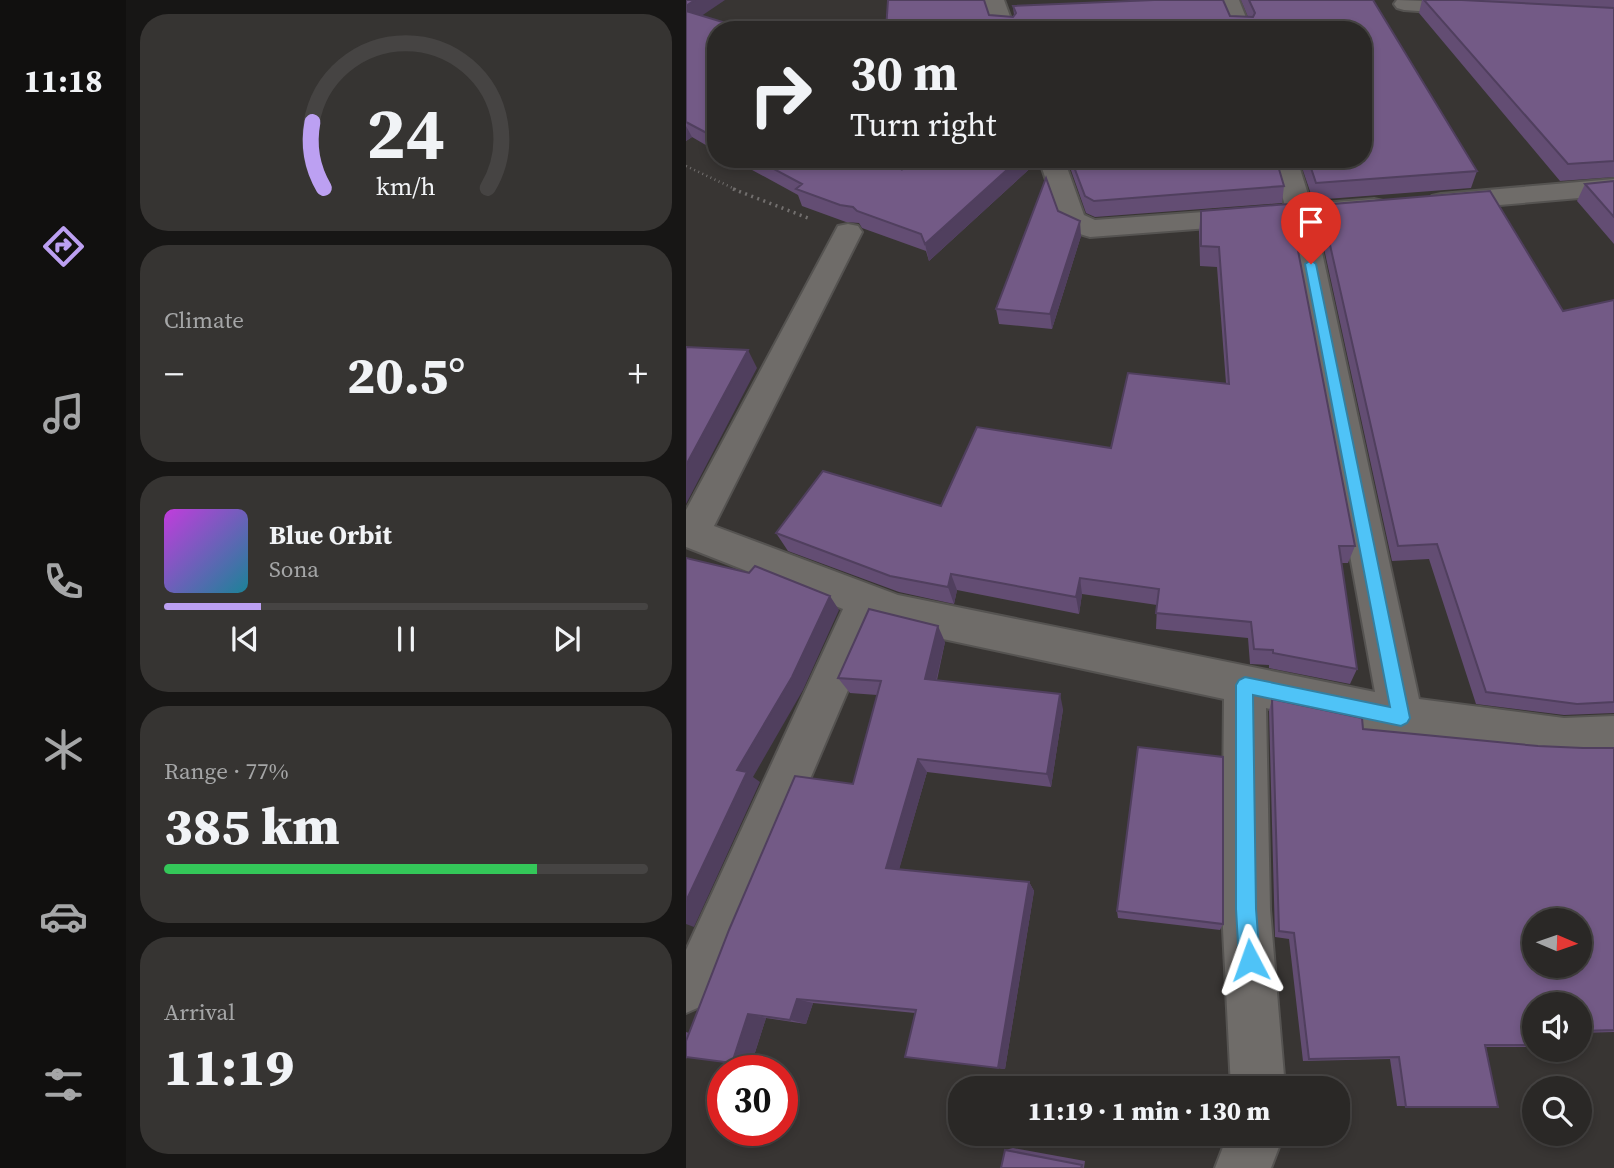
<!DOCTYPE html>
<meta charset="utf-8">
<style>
body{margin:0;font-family:"Source Serif 4",serif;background:#363432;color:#f1f3f6;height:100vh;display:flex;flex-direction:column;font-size:26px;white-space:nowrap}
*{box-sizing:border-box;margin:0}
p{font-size:23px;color:#a5a6a7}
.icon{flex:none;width:38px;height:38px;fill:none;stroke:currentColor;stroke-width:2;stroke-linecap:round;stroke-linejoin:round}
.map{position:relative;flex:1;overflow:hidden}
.panel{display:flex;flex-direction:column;gap:14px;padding:14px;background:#171615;width:560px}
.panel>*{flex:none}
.banner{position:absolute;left:21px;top:21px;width:665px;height:147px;border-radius:28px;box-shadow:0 4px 10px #0003,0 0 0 2px #464443;background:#2a2826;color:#f1f3f6;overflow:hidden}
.needle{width:46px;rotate:92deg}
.buttons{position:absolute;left:836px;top:908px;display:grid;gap:14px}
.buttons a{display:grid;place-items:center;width:70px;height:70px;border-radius:50%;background:#2a2826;box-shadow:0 4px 10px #0003,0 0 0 2px #464443;font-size:35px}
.speed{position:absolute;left:21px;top:1055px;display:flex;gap:14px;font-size:35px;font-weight:700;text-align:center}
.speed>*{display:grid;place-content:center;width:91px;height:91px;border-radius:50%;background:#2a2826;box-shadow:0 4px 10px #0003,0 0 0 2px #464443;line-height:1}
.speed .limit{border:10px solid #d22;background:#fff;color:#111}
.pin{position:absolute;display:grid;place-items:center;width:60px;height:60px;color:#fff;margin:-72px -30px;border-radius:50% 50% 50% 0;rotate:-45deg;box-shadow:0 0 7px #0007}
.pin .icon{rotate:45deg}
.me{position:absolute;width:77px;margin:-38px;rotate:356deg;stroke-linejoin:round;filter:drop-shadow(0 0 5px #0008)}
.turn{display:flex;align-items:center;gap:24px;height:147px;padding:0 28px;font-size:32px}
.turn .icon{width:91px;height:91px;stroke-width:2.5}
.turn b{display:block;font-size:49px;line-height:60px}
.big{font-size:52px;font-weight:800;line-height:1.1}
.panel .widget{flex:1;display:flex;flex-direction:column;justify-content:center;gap:10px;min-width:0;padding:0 24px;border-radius:28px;background:#363432}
.panel .dial{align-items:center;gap:0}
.dial svg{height:182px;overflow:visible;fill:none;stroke:#464443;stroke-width:7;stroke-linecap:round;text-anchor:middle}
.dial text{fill:#f1f3f6;stroke:none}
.song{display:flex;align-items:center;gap:21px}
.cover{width:84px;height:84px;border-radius:10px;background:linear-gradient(135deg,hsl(290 70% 55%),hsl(190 70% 35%))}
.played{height:7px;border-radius:4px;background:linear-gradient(90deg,#bca0f2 20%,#464443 20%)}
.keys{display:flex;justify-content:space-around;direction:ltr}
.heat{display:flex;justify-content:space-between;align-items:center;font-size:38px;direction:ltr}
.charge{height:10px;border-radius:5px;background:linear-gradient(90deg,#34c759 77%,#464443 0)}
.trip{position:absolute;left:262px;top:1076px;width:402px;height:70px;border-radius:28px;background:#2a2826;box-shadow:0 4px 10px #0003,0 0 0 2px #464443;font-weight:800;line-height:70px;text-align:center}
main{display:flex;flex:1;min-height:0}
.dock{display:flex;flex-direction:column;width:126px;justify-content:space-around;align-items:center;background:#11100f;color:#a5a6a7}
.dock .icon{width:49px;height:49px}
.dock .current{color:#bca0f2}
.dock b{font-size:32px;color:#f1f3f6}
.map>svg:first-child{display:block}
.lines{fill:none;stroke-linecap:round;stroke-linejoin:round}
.minor-casing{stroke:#555351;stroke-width:4}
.path-far1{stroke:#726f6e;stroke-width:2.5;stroke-dasharray:1 3.5;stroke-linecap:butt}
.path{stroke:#726f6e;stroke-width:3.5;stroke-dasharray:2 4.5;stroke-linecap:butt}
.minor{fill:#6f6c69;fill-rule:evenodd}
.wall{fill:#634d73}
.shaded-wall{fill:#503f5e}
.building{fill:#735a86;stroke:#503f5e;stroke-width:2;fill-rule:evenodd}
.route{fill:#4fc3f7;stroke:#337fa1;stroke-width:2}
</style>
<main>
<nav class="dock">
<b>11:18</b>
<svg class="icon current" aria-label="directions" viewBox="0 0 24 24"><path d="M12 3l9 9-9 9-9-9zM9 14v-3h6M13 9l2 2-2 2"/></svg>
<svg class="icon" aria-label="music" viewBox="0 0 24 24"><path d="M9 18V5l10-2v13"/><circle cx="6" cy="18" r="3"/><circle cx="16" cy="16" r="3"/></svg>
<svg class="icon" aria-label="phone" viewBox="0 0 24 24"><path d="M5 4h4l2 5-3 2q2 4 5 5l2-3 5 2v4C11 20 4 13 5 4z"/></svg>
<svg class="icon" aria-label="climate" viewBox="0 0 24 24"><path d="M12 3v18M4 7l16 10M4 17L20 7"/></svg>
<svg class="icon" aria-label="car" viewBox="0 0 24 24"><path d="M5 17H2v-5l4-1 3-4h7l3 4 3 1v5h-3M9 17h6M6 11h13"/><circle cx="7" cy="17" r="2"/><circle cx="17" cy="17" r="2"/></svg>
<svg class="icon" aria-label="filters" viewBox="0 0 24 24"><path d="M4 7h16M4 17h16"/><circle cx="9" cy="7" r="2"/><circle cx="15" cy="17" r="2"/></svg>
</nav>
<section class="panel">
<div class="widget dial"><svg viewBox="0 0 100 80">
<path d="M14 69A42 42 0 1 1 86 69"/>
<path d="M14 69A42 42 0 0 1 9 40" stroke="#bca0f2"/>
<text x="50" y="56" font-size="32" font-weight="700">24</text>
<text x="50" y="72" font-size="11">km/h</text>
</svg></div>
<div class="widget"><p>Climate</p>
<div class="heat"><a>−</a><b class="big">20.5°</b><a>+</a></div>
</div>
<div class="widget">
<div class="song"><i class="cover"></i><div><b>Blue Orbit</b><p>Sona</p></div></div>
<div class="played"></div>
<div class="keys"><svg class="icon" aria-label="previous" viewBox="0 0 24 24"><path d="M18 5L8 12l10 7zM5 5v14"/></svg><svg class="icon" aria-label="pause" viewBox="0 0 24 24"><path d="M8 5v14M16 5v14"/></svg><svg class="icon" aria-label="next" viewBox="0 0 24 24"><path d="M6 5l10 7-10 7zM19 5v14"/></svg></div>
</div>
<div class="widget"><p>Range · 77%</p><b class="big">385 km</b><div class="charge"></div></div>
<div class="widget"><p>Arrival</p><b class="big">11:19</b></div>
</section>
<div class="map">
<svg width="928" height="1168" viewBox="0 0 928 1168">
<rect width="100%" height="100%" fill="#383533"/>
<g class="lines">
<defs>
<path id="minor" d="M 298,0 L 318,0 L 329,30 L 308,30 Z
M 533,0 L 553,0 L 565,30 L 544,30 Z
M 711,0 L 786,3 L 793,5 L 796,9 L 793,13 L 786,15 L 718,10 L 711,8 L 708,4 Z
M 353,159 L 378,159 L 398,215 L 409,220 L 599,206 L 586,159 L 611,159 L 625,204 L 688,199 L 697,201 L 701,207 L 697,213 L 629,220 L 733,699 L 878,718 L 928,716 L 928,756 C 811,761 694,732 580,708 L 584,909 L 599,1088 L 545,1088 L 536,909 L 538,699 L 210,629 L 191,622 L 32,995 L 18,1005 L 0,1013 L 0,950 L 157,609 L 0,547 L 0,510 L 152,226 L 162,224 L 172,226 L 176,232 L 28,526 L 212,595 L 689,692 L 603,222 L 404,237 C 392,234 379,229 373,219 Z
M 928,179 L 928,195 L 755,210 L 746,208 L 742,202 L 746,196 L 755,194 Z
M 542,1134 L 598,1134 L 585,1168 L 529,1168 Z"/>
</defs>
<use href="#minor" class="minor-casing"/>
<path class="path-far1" d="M 0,166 L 51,190"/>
<path class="path" d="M 47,189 L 122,218"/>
<use href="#minor" class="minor"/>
</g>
<path class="wall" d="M 0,0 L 30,30 L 30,151 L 6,137 L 0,141 Z
M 463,0 L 537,0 L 544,16 L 562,17 L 555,0 L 687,0 L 791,171 L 785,188 L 627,200 L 613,159 L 677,159 L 677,30 L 200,30 L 303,15 L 327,17 L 328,15 L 327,6 L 463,1 Z
M 736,0 L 928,0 L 928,177 L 874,181 L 733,13 Z
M 46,159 L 196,159 L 214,168 L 212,159 L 351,159 L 351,162 L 243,261 L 240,251 L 176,228 L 173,223 L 160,222 L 116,206 L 112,195 Z
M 381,159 L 590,159 L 598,186 L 596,203 L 409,217 L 400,213 Z
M 928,181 L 928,244 L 891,201 L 899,184 Z
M 603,204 L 669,546 L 662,563 L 655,563 L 671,669 L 664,684 L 583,668 L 583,665 L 564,664 L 562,638 L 470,629 L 471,605 L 396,594 L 393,614 L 271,590 L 268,604 L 213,592 L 102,551 L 90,533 L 255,506 L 425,448 L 540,383 L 531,267 L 514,266 L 513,231 L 515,211 Z
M 635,205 L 877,311 L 928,300 L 928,713 L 878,715 L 790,704 L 743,559 L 706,561 L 632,221 Z
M 372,211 L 395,236 L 366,329 L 313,324 L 310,309 Z
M 259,642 L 251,680 L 377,709 L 365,787 L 241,772 L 213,869 L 343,882 L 348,891 L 319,1069 L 219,1057 L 229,1013 L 127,1003 L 120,1024 L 80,1018 L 65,1065 L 1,1057 L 0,1059 L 0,1032 L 3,1033 L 167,784 L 191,695 L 164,693 L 152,678 Z
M 586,699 L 677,729 L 852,746 L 897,748 L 928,748 L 928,1032 L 894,1033 L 894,1004 L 849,1004 L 849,1047 L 800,1047 L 812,1107 L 711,1106 L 704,1059 L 617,1061 L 603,939 L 589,937 L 583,711 Z
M 431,911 L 537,924 L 534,930 L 432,918 Z
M 327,1148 L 399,1161 L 398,1168 L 319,1150 Z"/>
<path class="shaded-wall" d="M 9,0 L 39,0 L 2,25 L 0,21 L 0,6 Z
M 0,126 L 6,137 L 0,141 Z
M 333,159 L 351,159 L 351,162 L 243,261 L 239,244 Z
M 394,221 L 395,236 L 366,329 L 364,314 Z
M 62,350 L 71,368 L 0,504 L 0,465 Z
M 265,574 L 271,590 L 268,604 L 262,587 Z
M 394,578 L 396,594 L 393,614 L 390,597 Z
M 144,596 L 153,610 L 117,690 L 67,777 L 74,782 L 8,927 L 0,924 L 0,901 L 51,770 Z
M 252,626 L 259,642 L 247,694 L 239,679 Z
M 374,694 L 377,709 L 365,787 L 361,774 Z
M 232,759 L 241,772 L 211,877 L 200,868 Z
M 343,882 L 348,891 L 319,1069 L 312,1068 Z
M 111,999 L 127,1003 L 120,1024 L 104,1020 Z
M 62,1014 L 80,1018 L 65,1065 L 46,1063 Z"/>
<path class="building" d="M 0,0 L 9,0 L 0,6 Z
M 202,0 L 298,0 L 303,15 L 327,17 L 330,13 L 327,6 L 468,0 L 537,0 L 544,16 L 567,17 L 569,13 L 563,0 L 687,0 L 791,171 L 630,183 L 622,159 L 677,159 L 677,30 L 200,30 Z
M 738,0 L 776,0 L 928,8 L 928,161 L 882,164 Z
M 0,11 L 63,30 L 30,30 L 30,138 L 0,122 Z
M 69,159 L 196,159 L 215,169 L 212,159 L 333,159 L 239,244 L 235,234 L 171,211 L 167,207 L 154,205 L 110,189 L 116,184 Z
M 385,159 L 590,159 L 598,186 L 408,201 L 399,196 Z
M 360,178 L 372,211 L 394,221 L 364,314 L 310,309 Z
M 928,181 L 928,217 L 899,184 Z
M 804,191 L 877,311 L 928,300 L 928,702 L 891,704 L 800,692 L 751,544 L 712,546 L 635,205 Z
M 603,204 L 669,546 L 653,546 L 671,669 L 587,653 L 587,650 L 568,649 L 565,622 L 470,613 L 473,589 L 394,578 L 390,597 L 265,574 L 262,587 L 204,576 L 90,533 L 137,471 L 255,506 L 291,427 L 425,448 L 442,373 L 543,384 L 533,247 L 515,246 L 515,211 Z
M 0,347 L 62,350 L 0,465 Z
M 0,558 L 63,573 L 69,566 L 144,596 L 106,677 L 51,770 L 61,772 L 0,901 Z
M 183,609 L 252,626 L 239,679 L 374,694 L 361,774 L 232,759 L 200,868 L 343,882 L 312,1068 L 219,1057 L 230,1010 L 111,999 L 104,1020 L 62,1014 L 46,1063 L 0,1057 L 0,1041 L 43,930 L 109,776 L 167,784 L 195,681 L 152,678 Z
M 586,699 L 676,718 L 677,729 L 852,746 L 897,748 L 928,748 L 928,1030 L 894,1031 L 894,1004 L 849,1004 L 849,1045 L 799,1045 L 812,1107 L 720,1107 L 713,1057 L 623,1059 L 608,933 L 593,931 ZM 849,920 L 894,920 L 894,966 L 849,966 Z
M 452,747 L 537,757 L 537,924 L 431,911 Z
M 319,1150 L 396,1165 L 395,1168 L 315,1168 Z"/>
<path class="route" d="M 625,260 L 630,264 L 724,718 L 721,723 L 715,726 L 567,695 L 570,909 L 574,960 L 571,968 L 564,971 L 556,968 L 553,960 L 550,909 L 550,685 L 553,680 L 559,677 L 704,707 L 619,264 Z"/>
</svg>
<div class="buttons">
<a><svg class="needle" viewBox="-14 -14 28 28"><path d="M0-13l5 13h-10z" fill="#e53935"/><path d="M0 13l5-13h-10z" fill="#a5a6a7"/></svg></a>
<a><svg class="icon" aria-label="sound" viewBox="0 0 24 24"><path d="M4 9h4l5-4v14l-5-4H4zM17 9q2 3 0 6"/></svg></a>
<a><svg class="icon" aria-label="search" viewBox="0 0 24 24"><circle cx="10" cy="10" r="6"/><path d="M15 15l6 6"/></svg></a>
</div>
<div class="speed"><div class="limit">30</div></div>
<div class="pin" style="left:625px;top:264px;background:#d93025"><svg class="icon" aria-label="arrive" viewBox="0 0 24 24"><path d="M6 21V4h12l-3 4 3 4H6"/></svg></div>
<svg class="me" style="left:564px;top:960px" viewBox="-20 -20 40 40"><path d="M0-17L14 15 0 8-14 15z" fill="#4fc3f7" stroke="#fff" stroke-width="4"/></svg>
<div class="trip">11:19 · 1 min · 130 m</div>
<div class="banner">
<div class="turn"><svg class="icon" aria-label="right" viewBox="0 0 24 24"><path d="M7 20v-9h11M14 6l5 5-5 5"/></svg><div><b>30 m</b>Turn right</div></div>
</div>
</div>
</main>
